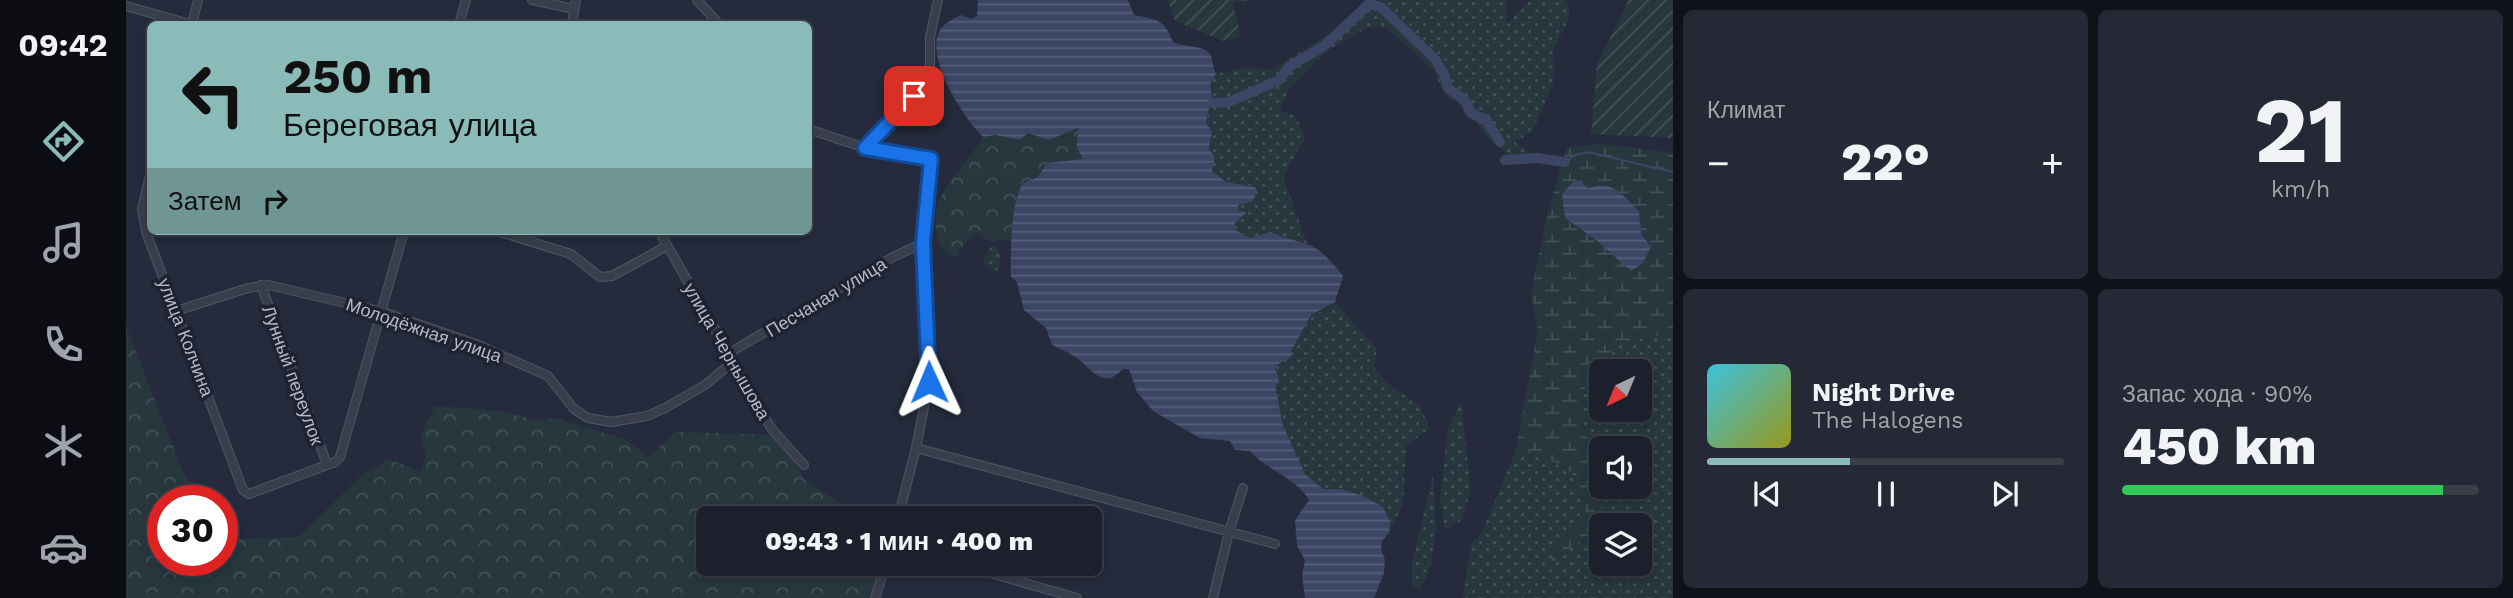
<!DOCTYPE html>
<html lang="ru">
<meta charset="utf-8">
<style>
body{margin:0;font-family:"Work Sans",sans-serif;background:#252835;color:#f1f3f6;height:100vh;display:flex;flex-direction:column;font-size:26px;white-space:nowrap}
*{box-sizing:border-box;margin:0}
p{font-size:23px;color:#a0a3aa}
.icon{flex:none;width:38px;height:38px;fill:none;stroke:currentColor;stroke-width:2;stroke-linecap:round;stroke-linejoin:round}
.map{position:relative;flex:1;overflow:hidden}
.panel{display:flex;flex-direction:column;gap:10px;padding:10px;background:#0f1219;width:840px}
.panel>*{flex:none}
.hud{position:absolute;left:21px;top:21px;width:665px;height:214px;border-radius:10px;box-shadow:0 4px 10px #0003,0 0 0 2px #3a3e49;background:#8bbbb9;color:#111;overflow:hidden}
.needle{width:46px;rotate:223deg}
.controls{position:absolute;left:1463px;top:359px;display:grid;gap:14px}
.controls a{display:grid;place-items:center;width:63px;height:63px;border-radius:10px;background:#1c202d;box-shadow:0 4px 10px #0003,0 0 0 2px #3a3e49;font-size:35px}
.speed{position:absolute;left:21px;top:485px;display:flex;gap:14px;font-size:35px;font-weight:700;text-align:center}
.speed>*{display:grid;place-content:center;width:91px;height:91px;border-radius:50%;background:#1c202d;box-shadow:0 4px 10px #0003,0 0 0 2px #3a3e49;line-height:1}
.speed .limit{border:10px solid #d22;background:#fff;color:#111}
.pin{position:absolute;display:grid;place-items:center;width:60px;height:60px;color:#fff;margin:-30px;border-radius:14px;box-shadow:0 4px 10px #0006}
.me{position:absolute;width:77px;margin:-38px;rotate:359deg;stroke-linejoin:round;filter:drop-shadow(0 0 5px #0008)}
.turn{display:flex;align-items:center;gap:24px;height:147px;padding:0 21px;font-size:32px}
.turn .icon{width:91px;height:91px;stroke-width:2.5}
.turn b{display:block;font-size:49px;line-height:60px}
.then{display:flex;align-items:center;height:66px;padding:0 21px;background:#0003;gap:14px;font-size:26px}
.big{font-size:52px;font-weight:800;line-height:1.1}
.panel .card{flex:1;display:flex;flex-direction:column;justify-content:center;gap:10px;min-width:0;padding:0 24px;border-radius:10px;background:#252835}
.panel .dial{align-items:center;gap:0}
.dial b{font-size:91px;line-height:1}
.song{display:flex;align-items:center;gap:21px}
.cover{width:84px;height:84px;border-radius:10px;background:linear-gradient(135deg,hsl(190 70% 55%),hsl(60 70% 35%))}
.played{height:7px;border-radius:4px;background:linear-gradient(90deg,#8bbbb9 40%,#3a3e49 40%)}
.keys{display:flex;justify-content:space-around;direction:ltr}
.heat{display:flex;justify-content:space-between;align-items:center;font-size:38px;direction:ltr}
.charge{height:10px;border-radius:5px;background:linear-gradient(90deg,#34c759 90%,#3a3e49 0)}
.panel .tiles{flex:1;display:grid;gap:10px;grid-template-columns:repeat(2,1fr)}
.trip{position:absolute;left:570px;top:506px;width:406px;height:70px;border-radius:10px;background:#1c202d;box-shadow:0 4px 10px #0003,0 0 0 2px #3a3e49;font-weight:800;line-height:70px;text-align:center}
main{display:flex;flex:1;min-height:0}
.tab-bar{display:flex;flex-direction:column;width:126px;justify-content:space-around;align-items:center;background:#0b0d12;color:#a0a3aa}
.tab-bar .icon{width:49px;height:49px}
.tab-bar .current{color:#8bbbb9}
.tab-bar b{font-size:32px;color:#f1f3f6}
.map>svg:first-child{display:block}
.grass{fill:url(#grass-dots);fill-rule:evenodd}
.forest{fill:url(#forest-crowns)}
.wetland{fill:url(#wetland-marsh);fill-rule:evenodd}
.garden{fill:url(#garden-furrows)}
.water{fill:url(#water-rules)}
.lines{fill:none;stroke-linecap:round;stroke-linejoin:round}
.stream{stroke:#3c4664;stroke-width:2}
.river{stroke:#3c4664;stroke-width:10}
.minor-casing{stroke:#515664;stroke-width:10}
.minor{stroke:#393e4c;stroke-width:8}
.route-casing{stroke:#114b97;stroke-width:18}
.route{stroke:#1a73e8;stroke-width:12}
.labels{text-anchor:middle;dominant-baseline:central;stroke-width:7;stroke-linejoin:round;paint-order:stroke}
.street-label{font-size:18px;fill:#b5b9c8;stroke:#1e2331}
</style>
<main>
<nav class="tab-bar">
<b>09:42</b>
<svg class="icon current" aria-label="directions" viewBox="0 0 24 24"><path d="M12 3l9 9-9 9-9-9zM9 14v-3h6M13 9l2 2-2 2"/></svg>
<svg class="icon" aria-label="music" viewBox="0 0 24 24"><path d="M9 18V5l10-2v13"/><circle cx="6" cy="18" r="3"/><circle cx="16" cy="16" r="3"/></svg>
<svg class="icon" aria-label="phone" viewBox="0 0 24 24"><path d="M5 4h4l2 5-3 2q2 4 5 5l2-3 5 2v4C11 20 4 13 5 4z"/></svg>
<svg class="icon" aria-label="climate" viewBox="0 0 24 24"><path d="M12 3v18M4 7l16 10M4 17L20 7"/></svg>
<svg class="icon" aria-label="car" viewBox="0 0 24 24"><path d="M5 17H2v-5l4-1 3-4h7l3 4 3 1v5h-3M9 17h6M6 11h13"/><circle cx="7" cy="17" r="2"/><circle cx="17" cy="17" r="2"/></svg>
</nav>
<div class="map">
<svg width="1547" height="598" viewBox="0 0 1547 598">
<defs>
<pattern id="grass-dots" width="8" height="8" patternUnits="userSpaceOnUse" patternTransform="scale(1.75)"><rect width="8" height="8" fill="#27373d"/><path d="M2 2h.1M6 6h.1" fill="none" stroke="#445258" stroke-width="1.8" stroke-linecap="round"/></pattern>
<pattern id="forest-crowns" width="20" height="18" patternUnits="userSpaceOnUse" patternTransform="scale(1.75)"><rect width="20" height="18" fill="#27373d"/><path d="M2 6a3 3 0 1 1 6 0M12 15a3 3 0 1 1 6 0" fill="none" stroke="#445258"/></pattern>
<pattern id="wetland-marsh" width="20" height="14" patternUnits="userSpaceOnUse" patternTransform="scale(1.75)"><rect width="20" height="14" fill="#27373d"/><path d="M1 5h8M5 5V1M11 12h8M15 12V8" fill="none" stroke="#445258"/></pattern>
<pattern id="garden-furrows" width="10" height="10" patternUnits="userSpaceOnUse" patternTransform="scale(1.75)"><rect width="10" height="10" fill="#27373d"/><path d="M-1 1l2-2M0 10L10 0M9 11l2-2" fill="none" stroke="#445258"/></pattern>
<pattern id="water-rules" width="6" height="5" patternUnits="userSpaceOnUse" patternTransform="scale(1.75)"><rect width="6" height="5" fill="#3c4664"/><path d="M0 2.5h6" fill="none" stroke="#565f79"/></pattern>
</defs>
<rect width="100%" height="100%" fill="#252b3c"/>
<path class="grass" d="M 1240,0 L 1251,2 L 1255,0 L 1381,0 L 1381,24 L 1403,0 L 1439,0 L 1443,6 L 1443,19 L 1427,50 L 1429,68 L 1426,87 L 1406,132 L 1389,142 L 1411,158 L 1391,163 L 1360,137 L 1353,125 L 1340,116 L 1332,103 L 1319,96 L 1308,71 L 1261,28 L 1245,26 L 1202,50 L 1164,87 L 1153,111 L 1170,116 L 1179,138 L 1157,177 L 1181,243 L 1155,238 L 1145,232 L 1124,238 L 1109,230 L 1109,223 L 1120,212 L 1112,211 L 1111,205 L 1129,187 C 1120,184 1108,186 1100,182 C 1080,174 1083,151 1086,132 L 1080,123 L 1086,97 C 1081,87 1084,82 1090,74 L 1122,67 L 1144,70 L 1214,28 Z
M 868,246 C 876,251 876,263 871,271 L 866,271 L 857,262 L 863,249 Z
M 1209,302 L 1251,349 L 1248,367 L 1261,383 L 1293,405 L 1304,428 L 1280,446 L 1277,504 L 1263,533 L 1264,522 C 1252,514 1225,493 1213,489 C 1208,488 1202,490 1197,489 C 1169,478 1145,404 1153,378 L 1149,369 L 1151,365 L 1157,363 L 1185,315 L 1196,311 Z
M 1547,333 L 1547,598 L 1337,598 L 1345,545 L 1356,532 L 1389,453 L 1409,451 L 1446,473 L 1461,517 L 1436,538 L 1423,564 L 1475,527 L 1475,564 L 1514,564 L 1514,525 L 1478,525 L 1453,409 L 1465,371 L 1494,342 ZM 1475,371 L 1514,371 L 1514,410 L 1475,410 ZM 1475,448 L 1514,448 L 1514,486 L 1475,486 Z
M 1335,401 L 1345,489 L 1336,520 L 1319,530 L 1314,499 L 1322,429 Z
M 1307,475 C 1310,508 1314,563 1293,590 L 1286,585 L 1286,563 Z"/>
<path class="forest" d="M 952,128 L 958,160 L 921,163 L 911,177 L 898,183 L 891,193 L 888,236 L 884,240 L 863,241 L 852,233 L 839,242 L 831,257 C 818,253 812,248 811,234 C 810,227 808,219 810,212 C 816,183 843,162 857,137 L 869,135 L 894,140 L 902,133 L 924,140 Z
M 0,326 L 56,470 L 76,500 L 37,500 L 37,560 L 96,560 L 96,532 L 101,539 L 173,537 L 236,475 L 263,459 L 294,472 L 300,455 L 294,437 L 309,406 L 376,411 L 408,420 L 429,418 L 498,439 L 523,457 L 550,432 L 656,435 L 679,481 L 716,504 L 716,518 L 583,518 L 583,564 L 755,564 L 755,571 L 745,598 L 0,598 Z"/>
<path class="wetland" d="M 1479,144 L 1547,153 L 1547,333 L 1494,342 L 1465,371 L 1453,409 L 1478,525 L 1475,525 L 1422,566 L 1436,538 L 1461,516 L 1446,473 L 1409,451 L 1389,453 L 1412,331 L 1405,295 L 1422,210 L 1441,147 ZM 1455,180 L 1460,189 L 1513,211 L 1515,234 L 1470,240 L 1439,218 L 1447,182 Z"/>
<path class="garden" d="M 1042,0 L 1127,0 L 1107,3 L 1115,37 L 1098,41 L 1049,21 Z
M 1503,0 L 1547,0 L 1547,138 L 1465,134 L 1471,64 Z"/>
<path class="water" d="M 852,0 L 1002,0 L 1008,15 C 1032,20 1037,18 1047,42 C 1057,47 1081,45 1085,56 C 1087,62 1087,68 1090,74 L 1084,84 L 1087,103 L 1083,108 L 1080,123 L 1086,132 L 1083,148 L 1089,158 L 1086,171 L 1100,182 L 1129,187 L 1131,191 L 1127,201 L 1112,205 L 1112,211 L 1121,212 L 1109,223 L 1109,230 L 1124,238 L 1145,232 C 1156,238 1166,239 1178,243 C 1195,248 1207,263 1217,276 L 1209,302 L 1185,315 L 1165,351 L 1165,357 L 1151,365 L 1149,369 L 1153,378 L 1150,388 L 1156,423 L 1179,474 L 1197,489 L 1214,489 L 1237,496 L 1257,507 L 1264,522 L 1263,533 L 1256,541 L 1255,549 L 1259,560 L 1258,573 L 1248,598 L 1179,598 L 1176,575 L 1179,560 L 1171,546 L 1169,520 L 1183,500 C 1169,476 1141,471 1124,451 L 1109,450 L 1104,441 L 1074,438 L 1027,411 L 1011,392 L 1003,369 L 997,369 C 977,391 966,369 951,358 C 944,353 934,349 926,345 L 920,328 L 898,310 L 891,282 L 885,277 C 884,259 885,197 897,184 C 901,180 907,180 911,177 C 915,173 918,167 921,163 L 957,159 L 951,148 L 952,128 L 923,140 L 902,133 L 894,140 L 869,135 L 857,137 C 838,118 795,54 816,27 C 821,22 829,18 835,15 L 846,19 L 851,16 Z
M 1455,180 L 1461,189 C 1486,178 1496,195 1513,211 L 1515,234 L 1525,247 L 1517,263 L 1505,271 L 1470,240 L 1439,218 L 1436,194 L 1447,182 Z"/>
<g class="lines">
<path class="stream" d="M 1439,162 L 1449,155 L 1462,152 L 1547,172"/>
<path class="river" d="M 1087,103 L 1103,102 L 1153,80 L 1164,66 L 1198,46 L 1243,4 L 1255,7 L 1309,59 L 1318,74 L 1322,88 L 1340,101 L 1345,113 L 1360,120 L 1374,142
M 1379,160 L 1411,158 L 1439,162"/>
<defs>
<path id="minor" d="M 406,0 L 448,9
M 571,0 L 593,24
M 0,6 L 64,24
M 66,24 L 72,0
M 333,24 L 340,0
M 446,24 L 450,0
M 682,126 L 685,130 L 739,148 L 805,159 L 797,243 L 803,382 L 790,448 L 772,518
M 739,148 L 804,79 L 804,37 L 812,0
M 24,175 L 16,209 L 20,232 L 117,490 L 123,494 L 209,462 L 214,457 L 278,231
M 371,231 L 445,254 L 474,277 L 486,276 L 541,246
M 533,231 L 645,428 L 678,465
M 135,285 L 201,464
M 50,311 L 122,288 L 142,285 L 254,311 L 350,344 L 422,376 L 448,409 L 462,418 L 485,422 L 521,416 L 539,408 L 579,385 L 608,361
M 603,353 L 767,257 L 797,243
M 790,448 L 1149,544
M 833,564 L 951,598
M 749,598 L 760,564
M 1087,598 L 1103,532 L 1117,488"/>
</defs>
<use href="#minor" class="minor-casing"/>
<use href="#minor" class="minor"/>
</g>
<g class="lines">
<defs>
<path id="route" d="M 788,96 L 739,148 L 805,159 L 797,243 L 803,382"/>
</defs>
<use href="#route" class="route-casing"/>
<use href="#route" class="route"/>
</g>
<g class="labels">
<g class="street-label">
<text transform="translate(700 297) rotate(-31)">Песчаная улица</text>
<text transform="translate(298 330) rotate(19)">Молодёжная улица</text>
<text transform="translate(60 337) rotate(69)">улица Колчина</text>
<text transform="translate(601 351) rotate(60)">улица Чернышова</text>
<text transform="translate(167 375) rotate(70)">Лунный переулок</text>
</g>
</g>
</svg>
<div class="controls">
<a><svg class="needle" viewBox="-14 -14 28 28"><path d="M0-13l5 13h-10z" fill="#e53935"/><path d="M0 13l5-13h-10z" fill="#a0a3aa"/></svg></a>
<a><svg class="icon" aria-label="sound" viewBox="0 0 24 24"><path d="M4 9h4l5-4v14l-5-4H4zM17 9q2 3 0 6"/></svg></a>
<a><svg class="icon" aria-label="layers" viewBox="0 0 24 24"><path d="M12 4l9 5-9 5-9-5zM3 14l9 5 9-5"/></svg></a>
</div>
<div class="speed"><div class="limit">30</div></div>
<div class="pin" style="left:788px;top:96px;background:#d93025"><svg class="icon" aria-label="arrive" viewBox="0 0 24 24"><path d="M6 21V4h12l-3 4 3 4H6"/></svg></div>
<svg class="me" style="left:803px;top:382px" viewBox="-20 -20 40 40"><path d="M0-17L14 15 0 8-14 15z" fill="#1a73e8" stroke="#fff" stroke-width="4"/></svg>
<div class="trip">09:43 · 1 мин · 400 m</div>
<div class="hud">
<div class="turn"><svg class="icon" aria-label="left" viewBox="0 0 24 24"><path d="M17 20v-9H6M10 6l-5 5 5 5"/></svg><div><b>250 m</b>Береговая улица</div></div>
<div class="then">Затем<svg class="icon" aria-label="right" viewBox="0 0 24 24"><path d="M7 20v-9h11M14 6l5 5-5 5"/></svg></div>
</div>
</div>
<section class="panel">
<div class="tiles">
<div class="card"><p>Климат</p>
<div class="heat"><a>−</a><b class="big">22°</b><a>+</a></div>
</div>
<div class="card dial"><b>21</b><p>km/h</p></div>
<div class="card">
<div class="song"><i class="cover"></i><div><b>Night Drive</b><p>The Halogens</p></div></div>
<div class="played"></div>
<div class="keys"><svg class="icon" aria-label="previous" viewBox="0 0 24 24"><path d="M18 5L8 12l10 7zM5 5v14"/></svg><svg class="icon" aria-label="pause" viewBox="0 0 24 24"><path d="M8 5v14M16 5v14"/></svg><svg class="icon" aria-label="next" viewBox="0 0 24 24"><path d="M6 5l10 7-10 7zM19 5v14"/></svg></div>
</div>
<div class="card"><p>Запас хода · 90%</p><b class="big">450 km</b><div class="charge"></div></div>
</div>
</section>
</main>
